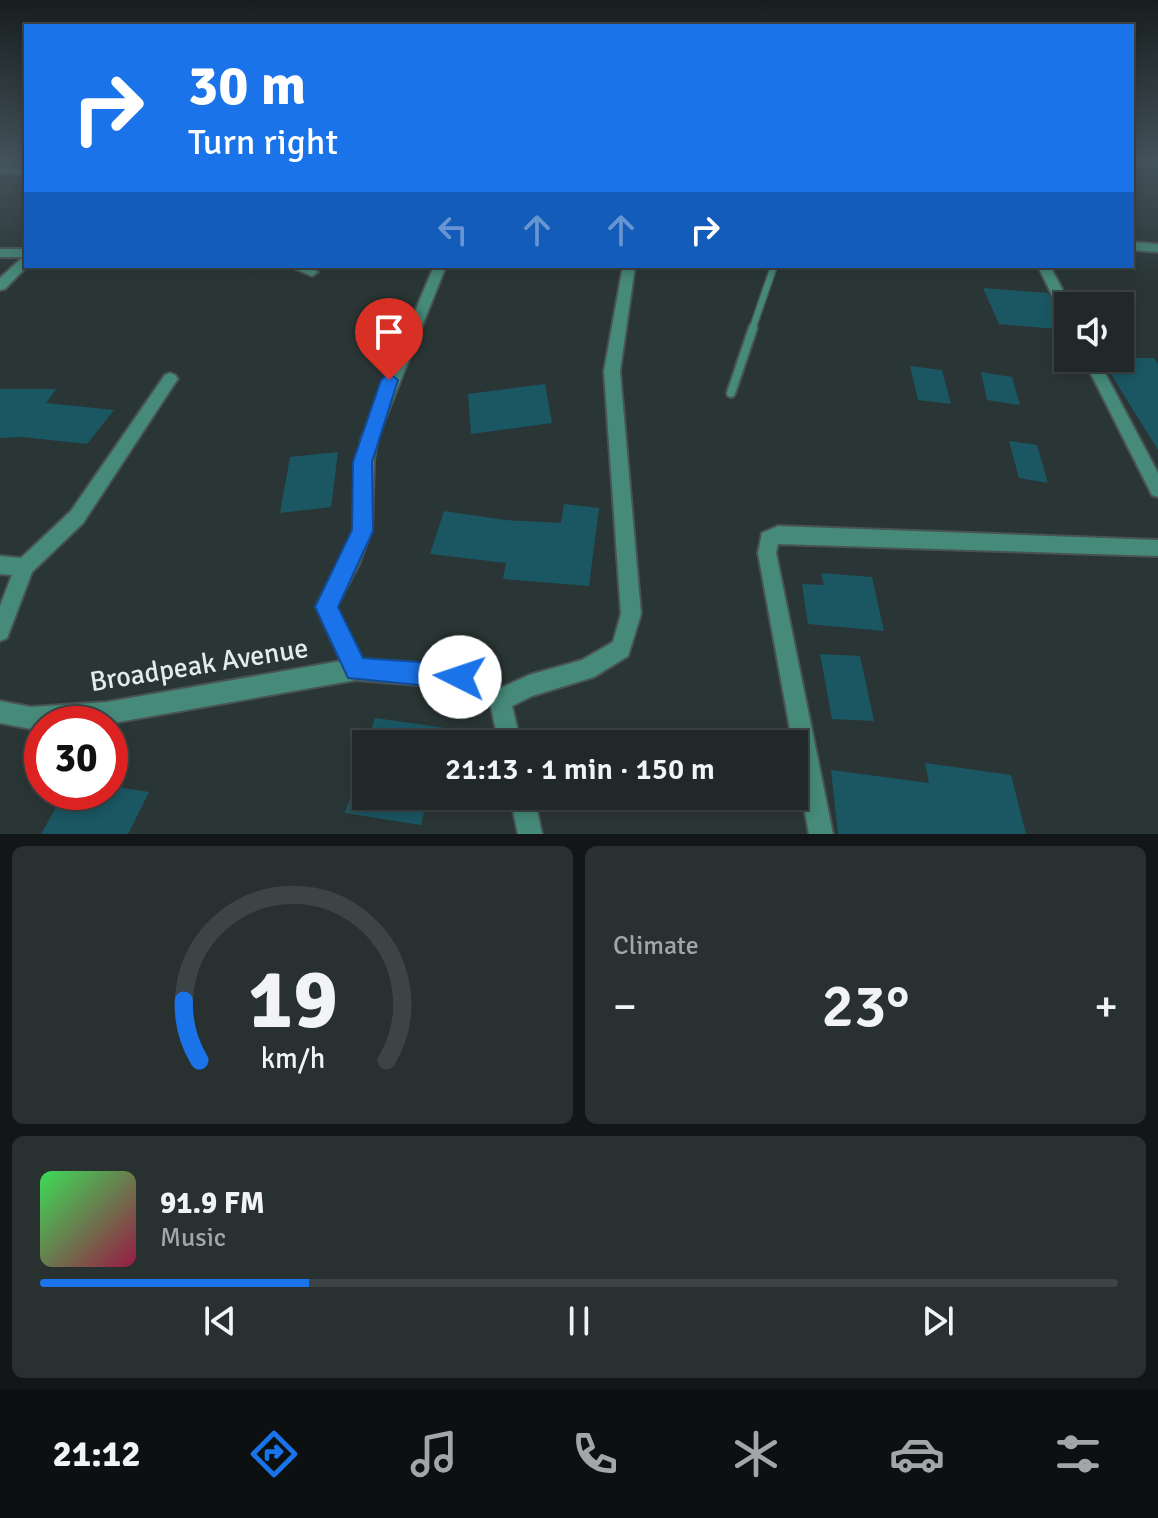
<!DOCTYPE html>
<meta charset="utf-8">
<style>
body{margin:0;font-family:Signika,sans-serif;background:#283030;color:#f1f3f6;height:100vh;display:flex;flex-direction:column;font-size:30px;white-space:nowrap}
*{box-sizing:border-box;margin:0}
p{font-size:26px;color:#a2a6a8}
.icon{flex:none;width:44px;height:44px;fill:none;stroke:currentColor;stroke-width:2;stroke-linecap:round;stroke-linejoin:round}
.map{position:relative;height:834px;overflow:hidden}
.details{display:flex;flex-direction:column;gap:12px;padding:12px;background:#121616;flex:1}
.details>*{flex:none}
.top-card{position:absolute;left:24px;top:24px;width:1110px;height:244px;border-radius:0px;box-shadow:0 4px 12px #0003,0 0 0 2px #3d4445;background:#1a73e8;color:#fff;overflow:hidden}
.fabs{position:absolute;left:1054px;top:292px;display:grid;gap:16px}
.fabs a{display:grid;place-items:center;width:80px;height:80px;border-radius:0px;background:#202828;box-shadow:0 4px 12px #0003,0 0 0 2px #3d4445;font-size:40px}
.speed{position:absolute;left:24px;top:706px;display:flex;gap:16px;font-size:40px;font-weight:700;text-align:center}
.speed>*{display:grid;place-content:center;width:104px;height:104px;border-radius:50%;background:#202828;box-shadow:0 4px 12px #0003,0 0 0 2px #3d4445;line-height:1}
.speed .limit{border:12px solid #d22;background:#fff;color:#111}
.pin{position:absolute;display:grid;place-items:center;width:68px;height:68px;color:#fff;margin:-82px -34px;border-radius:50% 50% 50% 0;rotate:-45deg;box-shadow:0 0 8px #0007}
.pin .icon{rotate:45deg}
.me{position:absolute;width:88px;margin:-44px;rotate:274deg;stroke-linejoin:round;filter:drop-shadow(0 0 6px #0008)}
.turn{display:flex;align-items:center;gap:28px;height:168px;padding:0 32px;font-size:36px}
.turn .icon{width:104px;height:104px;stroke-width:2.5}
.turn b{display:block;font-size:56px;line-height:68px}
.lanes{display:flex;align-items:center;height:76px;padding:0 32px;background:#0003;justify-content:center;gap:40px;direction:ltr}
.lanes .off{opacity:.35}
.big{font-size:60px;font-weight:600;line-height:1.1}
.details .tile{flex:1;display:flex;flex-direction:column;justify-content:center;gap:12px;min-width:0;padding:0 28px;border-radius:12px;background:#283030}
.details .dial{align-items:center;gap:0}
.dial svg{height:208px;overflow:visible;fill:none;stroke:#3d4445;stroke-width:7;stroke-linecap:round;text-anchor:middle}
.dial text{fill:#f1f3f6;stroke:none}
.song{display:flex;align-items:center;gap:24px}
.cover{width:96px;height:96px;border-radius:12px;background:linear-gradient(135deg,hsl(130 70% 55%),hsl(340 70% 35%))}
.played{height:8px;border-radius:4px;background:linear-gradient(90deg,#1a73e8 25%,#3d4445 25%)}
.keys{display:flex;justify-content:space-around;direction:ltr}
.heat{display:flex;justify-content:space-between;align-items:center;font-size:44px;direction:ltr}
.details .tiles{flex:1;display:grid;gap:12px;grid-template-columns:1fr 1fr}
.tile:last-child{grid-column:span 2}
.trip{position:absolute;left:352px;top:730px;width:456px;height:80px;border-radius:0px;background:#202828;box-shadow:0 4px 12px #0003,0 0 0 2px #3d4445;font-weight:600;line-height:80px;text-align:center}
.tabs{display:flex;height:128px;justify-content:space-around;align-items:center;background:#0d1010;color:#a2a6a8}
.tabs .icon{width:56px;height:56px}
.tabs .on{color:#1a73e8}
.tabs b{font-size:36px;color:#f1f3f6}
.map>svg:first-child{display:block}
.building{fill:#1a5763}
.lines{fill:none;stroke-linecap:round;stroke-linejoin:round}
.lane-far1-casing{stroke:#485352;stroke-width:9}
.lane-casing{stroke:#485352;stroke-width:12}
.street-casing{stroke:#485352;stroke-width:4}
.lane-far1{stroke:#468a79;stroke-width:6}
.lane{stroke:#468a79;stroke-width:8}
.street{fill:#468a79;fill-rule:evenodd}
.route{fill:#1a73e8;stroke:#114b97;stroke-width:2}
.labels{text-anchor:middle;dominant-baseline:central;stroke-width:8;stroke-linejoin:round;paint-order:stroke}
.near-street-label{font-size:28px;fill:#e4ebeb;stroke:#2a3635}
</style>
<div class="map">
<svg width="1158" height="834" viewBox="0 0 1158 834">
<rect width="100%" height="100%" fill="#2a3635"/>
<path class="building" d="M 983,288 L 1048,293 L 1068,330 L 999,324 Z
M 1101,358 L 1154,358 L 1158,364 L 1158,450 Z
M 910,366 L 942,370 L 951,404 L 918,400 Z
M 981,372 L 1012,377 L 1020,405 L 987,400 Z
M 545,384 L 552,423 L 471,434 L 468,394 Z
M 0,389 L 56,389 L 46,403 L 114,410 L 87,444 L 22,437 L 0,438 Z
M 1009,441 L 1037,445 L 1048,483 L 1019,478 Z
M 338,452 L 331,507 L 280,513 L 290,457 Z
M 564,504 L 599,508 L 589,586 L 503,579 L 506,563 L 430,554 L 444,511 L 505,520 L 561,523 Z
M 821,573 L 872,577 L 884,631 L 808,624 L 802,584 L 824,585 Z
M 820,654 L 860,656 L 874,721 L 832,719 Z
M 375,718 L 445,728 L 441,744 L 367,744 Z
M 363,756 L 366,757 L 366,796 L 428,796 L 421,825 L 345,813 Z
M 925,763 L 1011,775 L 1026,834 L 838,834 L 831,770 L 929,783 Z
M 110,786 L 149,792 L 128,834 L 41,834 L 65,792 L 110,792 Z"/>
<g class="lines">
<defs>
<path id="lane-far1" d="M 752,330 L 774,266"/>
<path id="lane" d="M 731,393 L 753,328"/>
<path id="street" d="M 0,167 L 26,168 L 26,174 L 0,173 Z
M 1132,242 L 1158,244 L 1158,252 L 1132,250 Z
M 0,249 L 26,249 L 27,266 L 5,289 L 0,290 L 0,278 L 23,257 L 0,257 Z
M 288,266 L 307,266 L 318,272 L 312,276 Z
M 434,266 L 446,266 L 378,437 L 374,460 L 372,529 L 359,564 L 336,607 L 362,659 L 460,666 L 501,688 L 529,675 L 582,660 L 613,642 L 621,614 L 604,371 L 623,266 L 635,266 L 620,371 L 641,614 L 628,656 L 594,677 L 532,696 L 512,706 L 521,744 L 499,744 L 491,707 L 457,688 L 356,680 L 107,724 L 42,724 L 42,728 L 31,729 L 0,723 L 0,701 L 31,707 L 107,702 L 341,661 L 316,607 C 327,582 346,559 353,532 C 360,501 353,469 362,437 Z
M 1038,266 L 1050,266 L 1071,306 L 1068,306 L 1068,319 L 1061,314 Z
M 1083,358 L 1097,358 L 1158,473 L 1158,497 L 1152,495 Z
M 170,373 L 175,375 L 178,379 L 175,383 L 83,523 L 32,572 L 7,638 L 0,641 L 0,606 L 12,575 L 0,574 L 0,556 L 21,558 L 71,511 L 165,375 Z
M 778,526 L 1158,540 L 1158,556 L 778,544 L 776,553 L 833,834 L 809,834 L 758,553 L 762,533 Z
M 510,796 L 534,796 L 542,834 L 518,834 Z"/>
</defs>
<use href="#lane-far1" class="lane-far1-casing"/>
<use href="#lane" class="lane-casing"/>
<use href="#street" class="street-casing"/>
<use href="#lane-far1" class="lane-far1"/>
<use href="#lane" class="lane"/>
<use href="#street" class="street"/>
</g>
<linearGradient id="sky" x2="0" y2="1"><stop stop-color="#171e1d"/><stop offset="0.58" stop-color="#44525c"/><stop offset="1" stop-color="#44525c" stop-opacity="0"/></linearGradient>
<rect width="1158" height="280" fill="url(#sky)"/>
<path class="route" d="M 389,373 L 398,380 L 372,462 L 373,531 L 338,607 L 363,658 L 460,665 L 468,669 L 472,677 L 468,686 L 460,689 L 348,678 L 315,607 L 352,530 L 353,462 L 381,380 Z"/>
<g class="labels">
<g class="near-street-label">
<text transform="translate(199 665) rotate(-9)">Broadpeak Avenue</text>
</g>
</g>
</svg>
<div class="fabs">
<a><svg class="icon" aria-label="sound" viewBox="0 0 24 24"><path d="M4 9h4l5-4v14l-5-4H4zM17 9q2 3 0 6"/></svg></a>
</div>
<div class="speed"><div class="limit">30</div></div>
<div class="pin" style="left:389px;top:380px;background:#d93025"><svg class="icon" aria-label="arrive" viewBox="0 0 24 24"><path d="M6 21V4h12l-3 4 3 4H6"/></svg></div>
<svg class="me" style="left:460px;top:677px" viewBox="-20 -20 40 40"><circle r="19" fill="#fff"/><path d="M0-13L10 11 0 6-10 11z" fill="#1a73e8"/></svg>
<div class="trip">21:13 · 1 min · 150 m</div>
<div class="top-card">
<div class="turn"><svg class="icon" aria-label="right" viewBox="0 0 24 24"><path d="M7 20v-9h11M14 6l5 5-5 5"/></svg><div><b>30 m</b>Turn right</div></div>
<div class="lanes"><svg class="icon off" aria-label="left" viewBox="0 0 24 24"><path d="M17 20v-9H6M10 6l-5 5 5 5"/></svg><svg class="icon off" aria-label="ahead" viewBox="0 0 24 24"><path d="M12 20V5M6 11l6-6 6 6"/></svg><svg class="icon off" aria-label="ahead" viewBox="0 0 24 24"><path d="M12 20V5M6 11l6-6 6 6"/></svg><svg class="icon" aria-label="right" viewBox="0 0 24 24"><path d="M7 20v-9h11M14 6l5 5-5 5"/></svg></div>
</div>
</div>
<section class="details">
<div class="tiles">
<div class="tile dial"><svg viewBox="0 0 100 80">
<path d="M14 69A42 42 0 1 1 86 69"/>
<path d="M14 69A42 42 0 0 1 8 46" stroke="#1a73e8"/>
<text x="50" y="56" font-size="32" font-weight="700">19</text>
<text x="50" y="72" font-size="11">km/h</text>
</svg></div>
<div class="tile"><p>Climate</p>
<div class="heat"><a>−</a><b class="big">23°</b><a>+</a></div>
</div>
<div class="tile">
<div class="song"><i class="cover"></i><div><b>91.9 FM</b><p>Music</p></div></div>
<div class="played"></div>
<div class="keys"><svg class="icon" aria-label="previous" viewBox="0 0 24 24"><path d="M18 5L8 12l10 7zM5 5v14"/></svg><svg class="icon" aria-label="pause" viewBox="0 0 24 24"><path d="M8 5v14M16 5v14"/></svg><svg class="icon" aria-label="next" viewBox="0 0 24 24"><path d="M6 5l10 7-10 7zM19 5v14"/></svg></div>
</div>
</div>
</section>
<nav class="tabs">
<b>21:12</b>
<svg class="icon on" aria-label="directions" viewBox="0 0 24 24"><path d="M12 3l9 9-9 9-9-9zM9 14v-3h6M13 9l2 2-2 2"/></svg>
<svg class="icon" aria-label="music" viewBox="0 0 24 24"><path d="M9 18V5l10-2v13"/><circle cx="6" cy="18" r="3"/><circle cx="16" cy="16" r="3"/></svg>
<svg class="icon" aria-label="phone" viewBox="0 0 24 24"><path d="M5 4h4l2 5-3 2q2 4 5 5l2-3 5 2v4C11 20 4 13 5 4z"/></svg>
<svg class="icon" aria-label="climate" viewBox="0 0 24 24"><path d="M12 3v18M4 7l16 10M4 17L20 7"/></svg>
<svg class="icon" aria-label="car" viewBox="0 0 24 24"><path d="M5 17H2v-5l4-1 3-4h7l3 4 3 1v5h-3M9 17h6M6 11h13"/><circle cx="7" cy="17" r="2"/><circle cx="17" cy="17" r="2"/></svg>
<svg class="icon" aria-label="filters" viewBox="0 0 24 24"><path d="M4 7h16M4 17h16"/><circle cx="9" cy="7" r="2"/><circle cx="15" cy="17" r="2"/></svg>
</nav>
